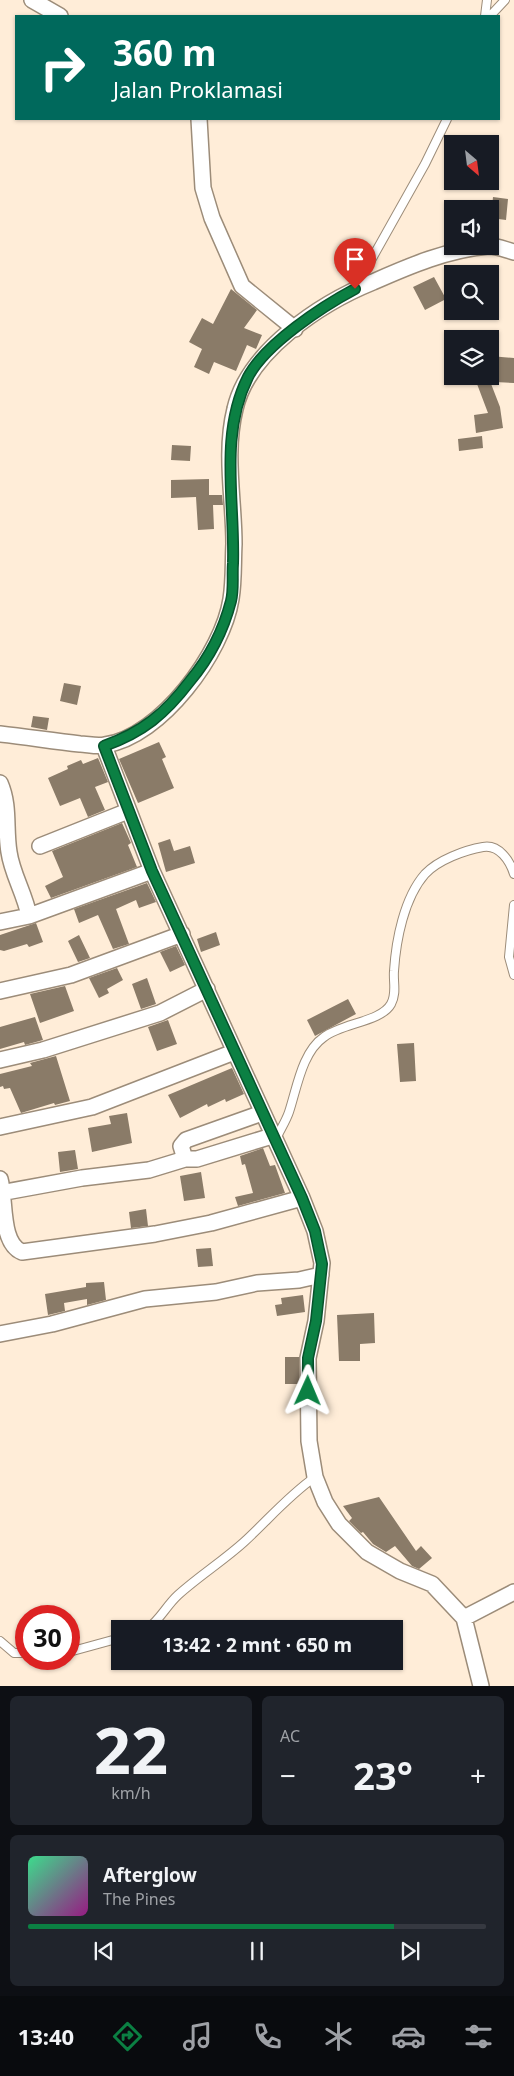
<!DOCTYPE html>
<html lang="id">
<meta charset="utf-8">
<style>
body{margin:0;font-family:"Noto Sans",sans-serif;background:#20242c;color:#f1f3f6;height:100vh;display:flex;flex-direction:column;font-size:19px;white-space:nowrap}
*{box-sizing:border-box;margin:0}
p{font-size:16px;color:#9ea1a6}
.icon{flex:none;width:28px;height:28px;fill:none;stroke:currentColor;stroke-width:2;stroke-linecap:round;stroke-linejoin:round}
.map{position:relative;height:1686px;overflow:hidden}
.details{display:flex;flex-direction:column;gap:10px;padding:10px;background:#0d0f14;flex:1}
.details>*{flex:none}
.hud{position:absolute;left:15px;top:15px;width:485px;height:105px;border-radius:0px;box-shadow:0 1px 4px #0004;background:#00695c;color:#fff;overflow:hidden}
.needle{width:32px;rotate:152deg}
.controls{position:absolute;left:444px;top:135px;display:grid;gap:10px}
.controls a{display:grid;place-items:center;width:55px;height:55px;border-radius:0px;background:#171b24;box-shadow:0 1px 4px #0004;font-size:25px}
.speed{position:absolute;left:15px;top:1605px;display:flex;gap:10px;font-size:25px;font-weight:700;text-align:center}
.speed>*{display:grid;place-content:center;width:65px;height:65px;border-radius:50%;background:#171b24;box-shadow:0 1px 4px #0004;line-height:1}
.speed .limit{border:8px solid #d22;background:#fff;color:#111}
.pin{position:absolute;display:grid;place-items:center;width:42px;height:42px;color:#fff;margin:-51px -21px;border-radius:50% 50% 50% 0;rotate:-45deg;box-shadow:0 0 5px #0007}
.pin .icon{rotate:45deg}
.me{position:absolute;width:55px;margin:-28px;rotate:1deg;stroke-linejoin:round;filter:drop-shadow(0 0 4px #0008)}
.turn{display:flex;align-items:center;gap:18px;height:105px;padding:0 15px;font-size:22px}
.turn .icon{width:65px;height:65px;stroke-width:2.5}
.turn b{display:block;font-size:35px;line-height:42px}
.big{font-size:38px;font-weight:700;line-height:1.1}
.details .tile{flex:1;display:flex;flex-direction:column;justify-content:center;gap:8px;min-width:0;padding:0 18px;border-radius:8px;background:#20242c}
.details .dial{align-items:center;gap:0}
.dial b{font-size:65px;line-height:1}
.song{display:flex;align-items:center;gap:15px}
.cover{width:60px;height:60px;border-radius:8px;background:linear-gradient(135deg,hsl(150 70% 55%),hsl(310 70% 35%))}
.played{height:5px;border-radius:2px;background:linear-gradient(90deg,#0b8043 80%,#363941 80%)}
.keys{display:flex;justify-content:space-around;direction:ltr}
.heat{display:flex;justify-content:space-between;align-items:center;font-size:28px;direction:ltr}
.details .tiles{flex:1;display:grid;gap:10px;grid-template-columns:1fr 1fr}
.tile:last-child{grid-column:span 2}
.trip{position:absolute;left:111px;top:1620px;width:292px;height:50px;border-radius:0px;background:#171b24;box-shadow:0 1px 4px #0004;font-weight:700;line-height:50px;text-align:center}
.dock{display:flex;height:80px;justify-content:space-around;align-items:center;background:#090b0e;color:#9ea1a6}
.dock .icon{width:35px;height:35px}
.dock .selected{color:#0b8043}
.dock b{font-size:22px;color:#f1f3f6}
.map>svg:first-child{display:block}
.building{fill:#8a7b68}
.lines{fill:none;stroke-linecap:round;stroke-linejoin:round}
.service-casing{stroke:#9c8c79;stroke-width:10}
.minor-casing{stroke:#9c8c79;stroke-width:18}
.service{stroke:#fff;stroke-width:8}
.minor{stroke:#fff;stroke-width:15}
.route-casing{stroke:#07532c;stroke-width:12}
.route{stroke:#0b8043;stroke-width:9}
</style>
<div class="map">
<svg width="514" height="1686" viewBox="0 0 514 1686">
<rect width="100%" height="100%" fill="#ffedd8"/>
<path class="building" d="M 493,197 L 508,199 L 506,220 L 491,218 Z
M 434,277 L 446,299 L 425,310 L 413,287 Z
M 231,289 L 257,310 L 244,328 L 262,335 L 256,349 L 247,345 L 236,371 L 214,362 L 209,374 L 194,367 L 202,349 L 189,342 L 202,318 L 213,324 Z
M 490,356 L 514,358 L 514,383 L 495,382 Z
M 474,376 L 488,376 L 500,407 L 503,428 L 476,433 L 474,415 L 488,413 Z
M 482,436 L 483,448 L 459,451 L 458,439 Z
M 172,445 L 191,446 L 190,461 L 171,460 Z
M 209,479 L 209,495 L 222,495 L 223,505 L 213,505 L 214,529 L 198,530 L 196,497 L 171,498 L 171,480 Z
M 64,683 L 81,686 L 77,705 L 60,701 Z
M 33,716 L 49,718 L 47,730 L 31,727 Z
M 159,742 L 166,757 L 162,759 L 174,788 L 138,803 L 119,759 Z
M 98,758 L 108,782 L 95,787 L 105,810 L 88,817 L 80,798 L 60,806 L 48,778 L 68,769 L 67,766 L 81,760 L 83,764 Z
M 122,823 L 131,843 L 128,845 L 137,867 L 51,898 L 45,886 L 63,877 L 52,851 Z
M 170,839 L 174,851 L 190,846 L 195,863 L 166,872 L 158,843 Z
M 147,883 L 156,902 L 139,908 L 136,900 L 116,909 L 129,944 L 113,949 L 98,915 L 79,923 L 74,909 Z
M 36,923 L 43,942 L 29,947 L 27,944 L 4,951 L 0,950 L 0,935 Z
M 216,932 L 220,945 L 201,952 L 197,939 Z
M 79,935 L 90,958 L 78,962 L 68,941 Z
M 176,946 L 185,965 L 170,972 L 160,952 Z
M 117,968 L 123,980 L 107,989 L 109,993 L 99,998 L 89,978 Z
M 147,978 L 156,1004 L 141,1009 L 132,984 Z
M 65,986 L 74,1011 L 40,1023 L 30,994 Z
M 348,999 L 356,1014 L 315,1036 L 307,1020 Z
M 35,1017 L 43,1040 L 25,1045 L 24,1042 L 0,1049 L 0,1027 Z
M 168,1020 L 177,1044 L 157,1051 L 148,1027 Z
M 414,1043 L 416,1081 L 400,1082 L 397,1044 Z
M 56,1056 L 70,1101 L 55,1105 L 54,1103 L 21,1113 L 10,1088 L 4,1089 L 3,1086 L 0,1087 L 0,1074 L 32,1066 L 30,1063 Z
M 232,1068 L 244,1094 L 226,1102 L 225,1099 L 208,1107 L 207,1104 L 180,1118 L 168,1095 Z
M 127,1113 L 132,1143 L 92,1152 L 88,1128 L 111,1124 L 109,1116 Z
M 263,1148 L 270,1166 L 275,1165 L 285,1193 L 238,1206 L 235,1197 L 253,1193 L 245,1164 L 242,1165 L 240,1156 Z
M 75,1150 L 78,1169 L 60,1172 L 58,1152 Z
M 201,1172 L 205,1198 L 184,1201 L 180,1176 Z
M 146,1209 L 148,1226 L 131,1228 L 129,1212 Z
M 211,1248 L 213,1266 L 198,1267 L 196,1249 Z
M 104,1282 L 106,1300 L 87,1305 L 87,1299 L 64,1303 L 65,1311 L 48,1315 L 45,1294 L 86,1287 L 86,1283 Z
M 303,1295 L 305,1312 L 277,1316 L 275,1305 L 282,1304 L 281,1298 Z
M 374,1313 L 375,1343 L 360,1344 L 360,1361 L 339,1361 L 337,1315 Z
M 285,1357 L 299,1357 L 299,1384 L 285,1384 Z
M 379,1497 L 416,1551 L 421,1546 L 432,1558 L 419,1569 L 412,1566 L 395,1546 L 386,1552 L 373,1544 L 363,1532 L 361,1533 L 349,1521 L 352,1518 L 343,1506 Z"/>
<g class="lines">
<defs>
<path id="service" d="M 485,16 L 487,0
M 490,16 L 505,0
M 356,287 L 425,164 L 447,119
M 514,905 L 509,957 L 514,975
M 276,1139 C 280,1130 286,1121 289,1112 C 297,1088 302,1052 324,1037 C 342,1023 381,1022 391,1004 C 397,993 393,982 394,971 C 396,940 404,898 425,874 C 438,860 465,850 483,847 C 499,844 510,861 514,874
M 147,1629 C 160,1620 166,1606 178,1595 C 199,1576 223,1561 244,1542 C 268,1520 288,1496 315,1477
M 0,1641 L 14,1653 L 26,1653
M 69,1652 L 120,1638"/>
<path id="minor" d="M 32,0 L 60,16
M 199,119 L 203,188 L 212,218 L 242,286 L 295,329
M 0,734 C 27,737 53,741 80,744 C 87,744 97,747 105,745 C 161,737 223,652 231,599 C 234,581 233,562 234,544 C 234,500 224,453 235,409 C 248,351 321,303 373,282 C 409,266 449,249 489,246 C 497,246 506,250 514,252
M 104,746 L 152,871 L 302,1198 L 315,1231 L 322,1263 L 316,1321 L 308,1358 L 309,1441 L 315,1477 L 325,1502 L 339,1524 L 367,1552 L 400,1571 L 432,1584 L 464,1618 L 481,1686
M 0,783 C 10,806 5,828 9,852 C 12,874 25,894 29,916 L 0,922
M 40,846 L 128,811
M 29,916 L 152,871
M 0,991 L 71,975 L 182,934
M 0,1060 L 43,1050 L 160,1013 L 207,989
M 0,1127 L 92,1107 L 234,1052
M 185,1159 L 181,1146 L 186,1140 L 262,1113
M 0,1179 C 6,1200 0,1243 22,1252 L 155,1234 L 211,1223 L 302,1198
M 0,1193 L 82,1178 L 149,1170 L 185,1159 L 197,1159 L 272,1136
M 0,1334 L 52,1324 L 145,1299 L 216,1292 L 257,1283 L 299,1280 L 321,1275
M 464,1618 L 514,1592"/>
</defs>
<use href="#service" class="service-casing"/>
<use href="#minor" class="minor-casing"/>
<use href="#service" class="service"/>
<use href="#minor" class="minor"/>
</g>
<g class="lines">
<defs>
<path id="route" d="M 308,1391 L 308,1358 L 316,1321 L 322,1264 L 315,1231 L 302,1198 L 152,871 L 104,746 C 143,732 165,714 190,681 C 210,657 223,632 231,601 C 234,589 232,575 233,563 C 235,501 219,435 248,377 C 265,344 323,306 355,289"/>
</defs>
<use href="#route" class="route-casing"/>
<use href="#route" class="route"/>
</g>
</svg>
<div class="controls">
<a><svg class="needle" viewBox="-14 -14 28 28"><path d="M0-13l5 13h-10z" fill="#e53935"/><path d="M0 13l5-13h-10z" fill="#9ea1a6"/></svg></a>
<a><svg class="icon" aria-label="sound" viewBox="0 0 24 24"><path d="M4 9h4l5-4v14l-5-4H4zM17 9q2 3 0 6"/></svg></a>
<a><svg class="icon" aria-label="search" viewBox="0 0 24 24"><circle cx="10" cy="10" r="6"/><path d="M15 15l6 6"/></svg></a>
<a><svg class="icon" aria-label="layers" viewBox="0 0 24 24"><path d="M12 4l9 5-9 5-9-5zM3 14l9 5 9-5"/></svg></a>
</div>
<div class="speed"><div class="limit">30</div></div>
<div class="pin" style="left:355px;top:289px;background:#d93025"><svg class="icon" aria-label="arrive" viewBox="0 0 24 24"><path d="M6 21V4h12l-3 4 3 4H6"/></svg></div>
<svg class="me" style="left:308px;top:1391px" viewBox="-20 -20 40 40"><path d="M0-17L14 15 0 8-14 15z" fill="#0b8043" stroke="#fff" stroke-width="4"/></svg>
<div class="trip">13:42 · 2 mnt · 650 m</div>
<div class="hud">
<div class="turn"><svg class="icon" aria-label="right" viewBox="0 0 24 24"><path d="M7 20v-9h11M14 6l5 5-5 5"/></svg><div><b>360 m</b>Jalan Proklamasi</div></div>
</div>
</div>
<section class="details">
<div class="tiles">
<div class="tile dial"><b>22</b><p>km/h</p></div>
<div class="tile"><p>AC</p>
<div class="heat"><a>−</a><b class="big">23°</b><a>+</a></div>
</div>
<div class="tile">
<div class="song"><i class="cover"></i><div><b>Afterglow</b><p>The Pines</p></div></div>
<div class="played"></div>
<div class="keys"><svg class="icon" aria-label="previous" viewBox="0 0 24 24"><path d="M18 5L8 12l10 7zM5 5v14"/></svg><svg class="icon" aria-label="pause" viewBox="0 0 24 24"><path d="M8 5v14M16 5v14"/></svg><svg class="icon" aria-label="next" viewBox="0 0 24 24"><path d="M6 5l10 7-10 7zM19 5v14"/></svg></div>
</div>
</div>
</section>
<nav class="dock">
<b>13:40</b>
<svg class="icon selected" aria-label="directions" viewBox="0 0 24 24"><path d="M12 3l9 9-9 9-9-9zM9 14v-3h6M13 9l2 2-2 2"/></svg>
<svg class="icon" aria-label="music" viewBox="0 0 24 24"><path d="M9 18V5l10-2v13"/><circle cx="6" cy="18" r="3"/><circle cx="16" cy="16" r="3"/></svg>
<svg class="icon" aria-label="phone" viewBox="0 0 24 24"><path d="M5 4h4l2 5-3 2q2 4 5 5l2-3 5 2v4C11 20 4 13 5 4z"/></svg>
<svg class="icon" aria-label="climate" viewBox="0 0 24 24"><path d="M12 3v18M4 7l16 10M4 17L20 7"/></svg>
<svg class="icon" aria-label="car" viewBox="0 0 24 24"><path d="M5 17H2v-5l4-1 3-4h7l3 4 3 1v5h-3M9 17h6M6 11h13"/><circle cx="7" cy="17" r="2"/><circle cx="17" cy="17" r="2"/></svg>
<svg class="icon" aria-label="filters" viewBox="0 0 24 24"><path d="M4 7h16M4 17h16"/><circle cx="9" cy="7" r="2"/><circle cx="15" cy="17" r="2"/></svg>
</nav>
